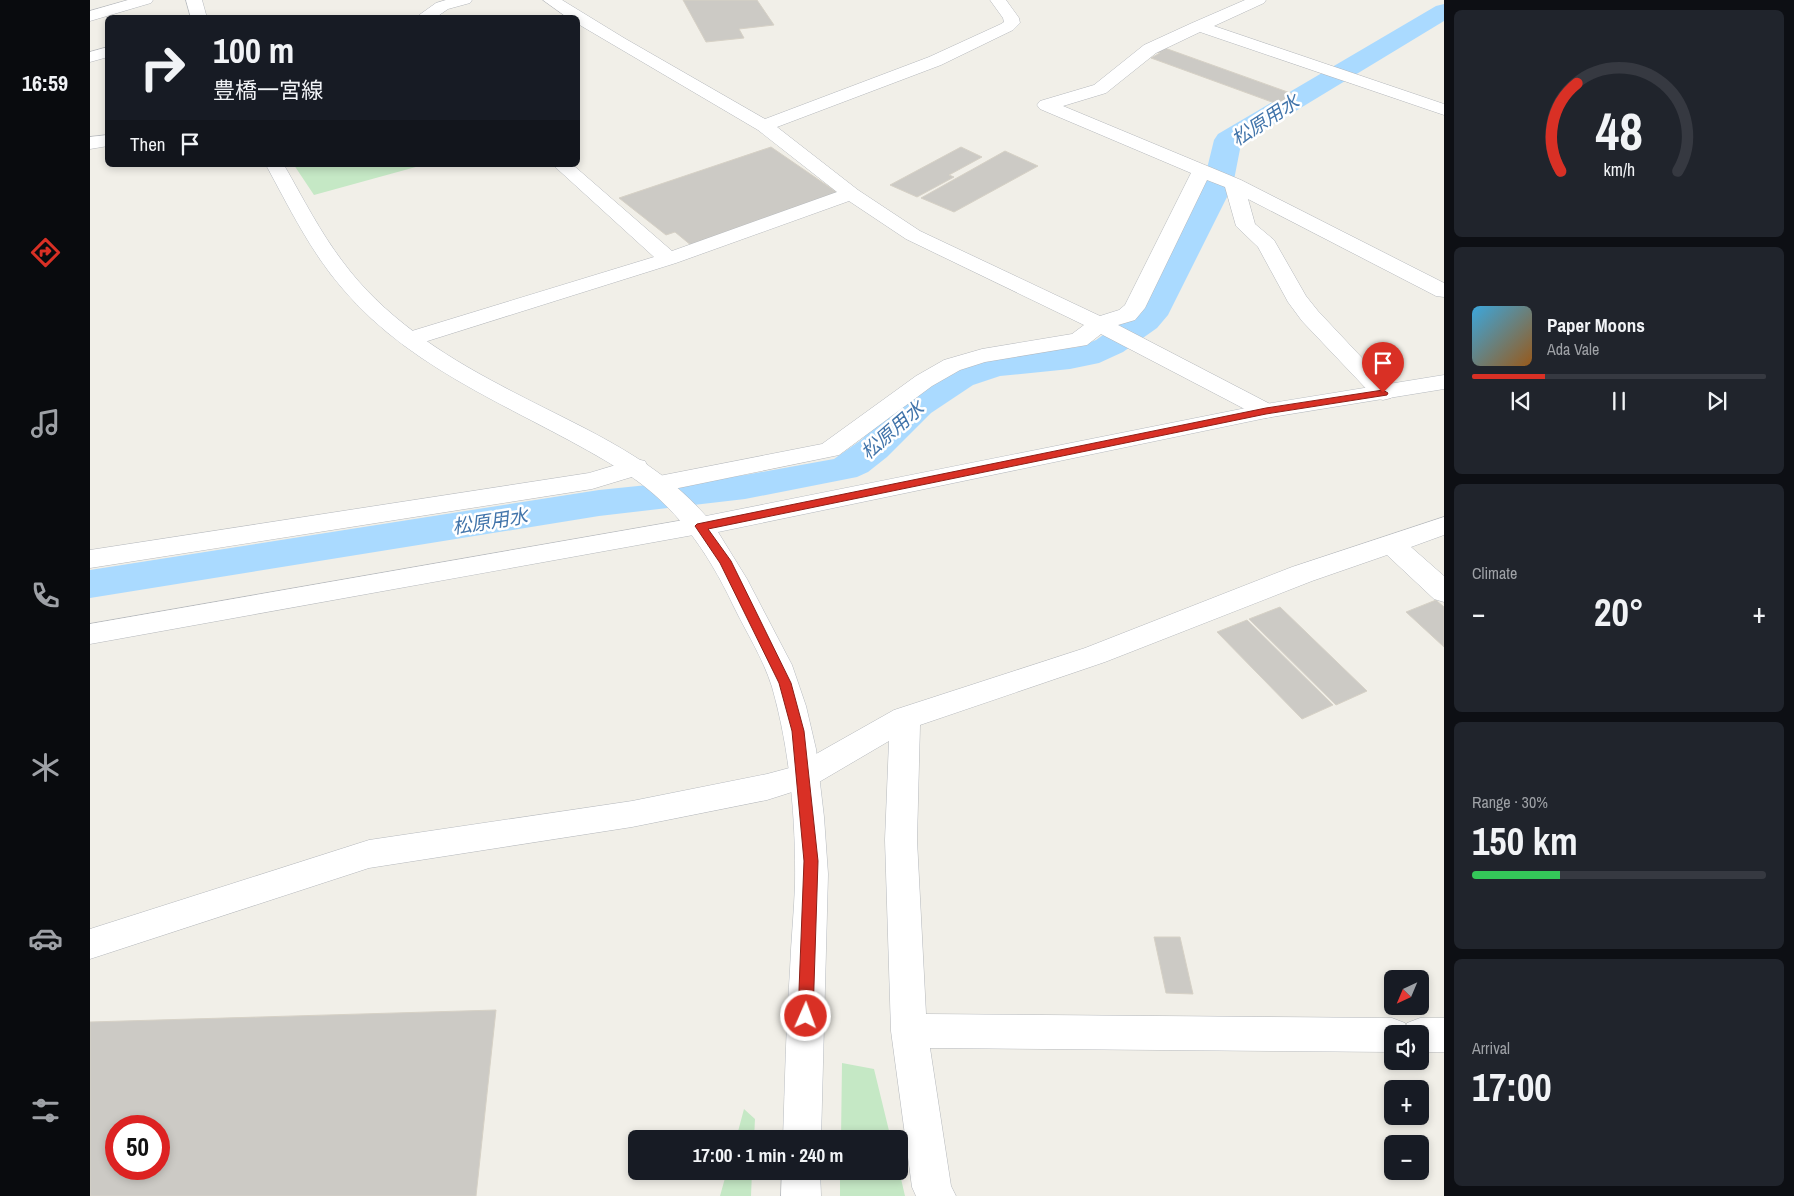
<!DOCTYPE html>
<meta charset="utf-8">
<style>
body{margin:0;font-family:"Archivo Narrow","Noto Sans JP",sans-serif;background:#20242c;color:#f1f3f6;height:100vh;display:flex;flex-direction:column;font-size:19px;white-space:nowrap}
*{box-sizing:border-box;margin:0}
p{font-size:16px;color:#9ea1a6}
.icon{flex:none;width:28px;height:28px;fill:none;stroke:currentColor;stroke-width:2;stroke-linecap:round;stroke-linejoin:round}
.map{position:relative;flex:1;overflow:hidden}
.details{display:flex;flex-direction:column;gap:10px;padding:10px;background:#0d0f14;width:350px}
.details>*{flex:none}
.banner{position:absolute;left:15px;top:15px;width:475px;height:152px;border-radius:8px;box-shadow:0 2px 8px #0003;background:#171b24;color:#f1f3f6;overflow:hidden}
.needle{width:32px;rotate:224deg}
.tools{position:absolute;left:1294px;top:970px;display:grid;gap:10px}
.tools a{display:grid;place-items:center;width:45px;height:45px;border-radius:8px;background:#171b24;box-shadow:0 2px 8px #0003;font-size:25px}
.speed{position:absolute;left:15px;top:1115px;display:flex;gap:10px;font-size:25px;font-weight:700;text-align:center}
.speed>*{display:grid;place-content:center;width:65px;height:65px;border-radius:50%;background:#171b24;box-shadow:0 2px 8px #0003;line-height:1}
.speed .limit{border:8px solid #d22;background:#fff;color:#111}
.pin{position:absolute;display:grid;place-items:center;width:42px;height:42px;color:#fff;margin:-51px -21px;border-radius:50% 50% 50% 0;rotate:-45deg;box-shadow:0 0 5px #0007}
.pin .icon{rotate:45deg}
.me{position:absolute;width:55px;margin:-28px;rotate:2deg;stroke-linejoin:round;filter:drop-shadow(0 0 4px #0008)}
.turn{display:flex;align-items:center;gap:18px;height:105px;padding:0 25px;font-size:22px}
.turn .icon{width:65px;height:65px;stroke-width:2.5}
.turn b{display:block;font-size:35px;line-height:42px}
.then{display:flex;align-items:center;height:48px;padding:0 25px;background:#0003;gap:10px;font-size:19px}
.big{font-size:38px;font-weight:700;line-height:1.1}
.details .card{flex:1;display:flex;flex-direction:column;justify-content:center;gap:8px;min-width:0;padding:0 18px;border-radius:8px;background:#20242c}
.details .dial{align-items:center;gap:0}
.dial svg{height:130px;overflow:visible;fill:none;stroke:#363941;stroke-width:7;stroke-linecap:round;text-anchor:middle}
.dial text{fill:#f1f3f6;stroke:none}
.song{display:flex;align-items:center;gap:15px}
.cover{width:60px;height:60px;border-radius:8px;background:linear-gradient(135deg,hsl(200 70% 55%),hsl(30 70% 35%))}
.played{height:5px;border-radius:2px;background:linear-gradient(90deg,#d93025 25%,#363941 25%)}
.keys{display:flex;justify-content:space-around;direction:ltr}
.heat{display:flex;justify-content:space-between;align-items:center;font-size:28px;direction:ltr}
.charge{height:8px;border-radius:4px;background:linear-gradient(90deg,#34c759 30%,#363941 0)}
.trip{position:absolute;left:538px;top:1130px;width:280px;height:50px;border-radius:8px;background:#171b24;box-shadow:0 2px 8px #0003;font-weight:700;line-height:50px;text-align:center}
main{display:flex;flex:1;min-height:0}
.tab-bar{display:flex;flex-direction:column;width:90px;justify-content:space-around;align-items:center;background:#090b0e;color:#9ea1a6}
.tab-bar .icon{width:35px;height:35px}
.tab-bar .on{color:#d93025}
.tab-bar b{font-size:22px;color:#f1f3f6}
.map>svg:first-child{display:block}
.green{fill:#c5e8c5}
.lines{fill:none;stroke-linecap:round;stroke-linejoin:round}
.canal{fill:#aadaff;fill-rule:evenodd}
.building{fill:#cccac5;stroke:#d6d1c6;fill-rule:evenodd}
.minor-casing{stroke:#b5b8bc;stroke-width:1}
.tertiary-casing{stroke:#b5b8bc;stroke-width:1}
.secondary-casing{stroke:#b6babf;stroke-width:1}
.minor{fill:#fff;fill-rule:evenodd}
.tertiary{fill:#fff;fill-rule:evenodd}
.secondary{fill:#fff;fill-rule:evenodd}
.route{fill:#d93025;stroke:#8d1f18}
.labels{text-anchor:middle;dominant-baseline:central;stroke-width:5;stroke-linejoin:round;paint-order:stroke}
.water-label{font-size:19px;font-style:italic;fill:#4174aa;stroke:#fff}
</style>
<main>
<nav class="tab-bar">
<b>16:59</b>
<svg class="icon on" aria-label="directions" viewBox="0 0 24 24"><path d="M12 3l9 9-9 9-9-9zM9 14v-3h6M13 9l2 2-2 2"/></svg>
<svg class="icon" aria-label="music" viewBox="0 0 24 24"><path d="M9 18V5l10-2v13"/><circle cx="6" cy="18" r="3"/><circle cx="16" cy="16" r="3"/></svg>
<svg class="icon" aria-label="phone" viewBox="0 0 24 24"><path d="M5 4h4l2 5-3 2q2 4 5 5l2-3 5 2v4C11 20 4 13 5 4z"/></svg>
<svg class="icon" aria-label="climate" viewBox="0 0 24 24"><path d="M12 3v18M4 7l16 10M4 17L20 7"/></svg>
<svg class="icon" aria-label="car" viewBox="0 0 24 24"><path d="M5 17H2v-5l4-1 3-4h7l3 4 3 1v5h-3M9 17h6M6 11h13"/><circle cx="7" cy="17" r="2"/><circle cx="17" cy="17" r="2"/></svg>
<svg class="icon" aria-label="filters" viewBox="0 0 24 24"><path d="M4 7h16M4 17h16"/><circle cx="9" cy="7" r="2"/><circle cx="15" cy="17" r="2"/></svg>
</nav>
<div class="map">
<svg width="1354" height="1196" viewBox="0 0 1354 1196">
<rect width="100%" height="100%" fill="#f1efe8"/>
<path class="green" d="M 204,165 L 333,165 L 224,195 Z
M 752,1063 L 784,1069 L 801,1139 L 751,1139 Z
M 654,1109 L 665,1119 L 664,1139 L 646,1139 Z
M 809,1170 L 815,1196 L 750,1196 L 750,1171 Z
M 637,1171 L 662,1171 L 661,1196 L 630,1196 Z"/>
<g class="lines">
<path class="canal" d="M 1354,4 L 1354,21 L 1151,144 L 1143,185 L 1078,315 L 1067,328 L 1033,352 L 1009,363 L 980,369 L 910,376 L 883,385 L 841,413 L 797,457 L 778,472 L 767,477 L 655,499 L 509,516 L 0,598 L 0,570 L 509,490 L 655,475 L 744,459 L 771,440 L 815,397 L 858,371 L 881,362 L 910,355 L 988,347 L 1006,340 L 1048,310 L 1113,185 L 1124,140 L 1128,134 L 1346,6 Z"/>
</g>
<path class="building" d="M 593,0 L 667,0 L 684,25 L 649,29 L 654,38 L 616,42 Z
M 1072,47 L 1206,95 L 1190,105 L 1061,58 L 1070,53 L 1064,51 Z
M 681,147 L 748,193 L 602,246 L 585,232 L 576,235 L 529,198 Z
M 871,147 L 892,157 L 859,175 L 864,177 L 827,197 L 800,185 Z
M 915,151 L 948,166 L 864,212 L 831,198 Z
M 1346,600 L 1354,607 L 1354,647 L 1316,612 Z
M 1190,607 L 1277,691 L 1246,705 L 1159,619 Z
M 1157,620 L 1243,705 L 1212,719 L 1127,632 Z
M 1064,937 L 1090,937 L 1103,994 L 1076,993 Z
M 406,1010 L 386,1196 L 0,1196 L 0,1022 ZM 26,1126 L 69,1126 L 69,1169 L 26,1169 Z"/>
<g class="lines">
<defs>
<path id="minor" d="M 38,0 L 63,0 L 61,3 L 0,21 L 0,11 Z
M 356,0 L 382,0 L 380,3 L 358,9 L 345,18 L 325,18 L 346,3 Z
M 453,0 L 472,0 L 534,38 L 675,119 L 839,57 L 911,24 L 914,22 L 913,18 L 900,0 L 916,0 L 929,18 L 930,23 L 923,30 L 851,65 L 687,127 L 768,190 L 830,231 L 1010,316 L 1029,310 L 1035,305 L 1101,173 L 950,109 L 947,105 L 950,101 L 1004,85 L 1054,45 L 1102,23 L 1155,0 L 1176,0 L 1174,3 L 1124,26 L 1354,104 L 1354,115 L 1110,32 L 1066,53 L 1016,93 L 973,106 L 1151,180 L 1354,283 L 1354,297 L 1346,296 L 1158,199 L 1165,224 L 1184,240 L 1216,296 L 1228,311 L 1305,393 L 1301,398 L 1293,400 L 1285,398 L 1212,321 L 1198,302 L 1168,247 L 1146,226 L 1135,187 L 1117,180 L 1055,308 L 1045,320 L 1028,325 L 1184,406 L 1188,411 L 1184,416 L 1176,418 L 1168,416 L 1011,334 L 997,345 L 895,362 L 870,370 L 842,386 L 749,455 L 569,492 L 560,490 L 556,484 L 560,478 L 569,476 L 732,444 L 826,376 L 854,360 L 892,349 L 982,334 L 994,325 L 816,239 L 759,201 L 586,263 L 328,344 L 320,346 L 312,344 L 309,339 L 312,334 L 564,257 L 463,165 L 483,165 L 582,251 L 747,192 L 668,130 L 488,24 L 488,18 L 478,18 Z
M 18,47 L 18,57 L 0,62 L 0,52 Z
M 18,135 L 18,146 L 0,149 L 0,137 Z
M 546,459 L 555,461 L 558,467 L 555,473 L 502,489 L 0,568 L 0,550 L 499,473 Z
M 1354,517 L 1354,535 L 1321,547 L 1354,576 L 1354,602 L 1344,599 L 1297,555 L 1222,581 L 1015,662 L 830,725 L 827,840 L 836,1014 L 1302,1018 L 1315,1023 L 1316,1026 L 1317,1023 L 1330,1018 L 1354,1018 L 1354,1052 L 1330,1052 L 1330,1034 L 1302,1034 L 1302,1052 L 840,1048 L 861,1186 L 866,1196 L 826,1196 L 822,1187 L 801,1031 L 795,840 L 799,741 L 724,785 L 677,800 L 542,827 L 279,868 L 0,959 L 0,929 L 279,840 L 542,801 L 677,774 L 703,767 L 804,710 L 995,648 L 1202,567 Z"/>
<path id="tertiary" d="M 611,517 L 620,520 L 624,526 L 620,532 L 0,644 L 0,624 Z"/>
<path id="secondary" d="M 96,0 L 112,0 L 117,18 L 101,18 Z
M 176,165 L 194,165 C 213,198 230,232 253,262 C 293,316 351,354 410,385 C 482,424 561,453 616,516 L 1176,404 L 1354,375 L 1354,389 L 1176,418 L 628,532 L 657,579 L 702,665 L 716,706 L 726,749 L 734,817 L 738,874 L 731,1139 L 693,1139 C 695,1082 696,1026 700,970 C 701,941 704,913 705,885 C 706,820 700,750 682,687 C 673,658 656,632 643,605 C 618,552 585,504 534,472 C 439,412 326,376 252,288 C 220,251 199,207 176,165 Z
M 692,1171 L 730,1171 L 731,1196 L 691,1196 Z"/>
</defs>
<use href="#minor" class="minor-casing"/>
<use href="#tertiary" class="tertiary-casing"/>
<use href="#secondary" class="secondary-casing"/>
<use href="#minor" class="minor"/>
<use href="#tertiary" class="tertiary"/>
<use href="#secondary" class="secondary"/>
</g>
<path class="route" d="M 1293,390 L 1298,393 L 1297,395 L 1176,414 L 618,529 L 641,561 L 701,683 L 714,731 L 728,861 L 723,1016 L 721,1021 L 716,1023 L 711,1021 L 708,1016 L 714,861 L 702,731 L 689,683 L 630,563 L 605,526 L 607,524 L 1176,408 Z"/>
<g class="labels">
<g class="water-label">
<text transform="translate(1175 120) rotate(-33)">松原用水</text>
<text transform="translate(802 430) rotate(-41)">松原用水</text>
<text transform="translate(400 521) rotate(-9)">松原用水</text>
</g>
</g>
</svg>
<div class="tools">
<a><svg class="needle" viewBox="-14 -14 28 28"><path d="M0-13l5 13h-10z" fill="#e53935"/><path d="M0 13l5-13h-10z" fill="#9ea1a6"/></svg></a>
<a><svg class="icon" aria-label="sound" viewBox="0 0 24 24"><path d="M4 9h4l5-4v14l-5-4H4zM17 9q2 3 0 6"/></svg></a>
<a>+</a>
<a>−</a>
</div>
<div class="speed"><div class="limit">50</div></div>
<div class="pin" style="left:1293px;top:393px;background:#d93025"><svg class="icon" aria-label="arrive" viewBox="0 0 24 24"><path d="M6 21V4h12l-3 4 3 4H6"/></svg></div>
<svg class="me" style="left:716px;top:1016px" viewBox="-20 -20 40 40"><circle r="17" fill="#d93025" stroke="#fff" stroke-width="3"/><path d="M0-11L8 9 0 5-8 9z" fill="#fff"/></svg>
<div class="trip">17:00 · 1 min · 240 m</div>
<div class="banner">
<div class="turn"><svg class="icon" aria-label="right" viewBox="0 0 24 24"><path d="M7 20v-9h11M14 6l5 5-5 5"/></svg><div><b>100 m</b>豊橋一宮線</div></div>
<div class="then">Then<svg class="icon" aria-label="arrive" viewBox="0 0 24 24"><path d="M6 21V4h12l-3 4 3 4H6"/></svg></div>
</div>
</div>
<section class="details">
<div class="card dial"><svg viewBox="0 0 100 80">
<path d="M14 69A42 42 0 1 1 86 69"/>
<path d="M14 69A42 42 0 0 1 24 15" stroke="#d93025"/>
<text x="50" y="56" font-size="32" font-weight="700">48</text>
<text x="50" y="72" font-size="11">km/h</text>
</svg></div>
<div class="card">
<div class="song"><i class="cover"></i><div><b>Paper Moons</b><p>Ada Vale</p></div></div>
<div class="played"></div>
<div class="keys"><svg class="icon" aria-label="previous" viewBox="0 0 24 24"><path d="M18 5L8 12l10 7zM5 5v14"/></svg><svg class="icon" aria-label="pause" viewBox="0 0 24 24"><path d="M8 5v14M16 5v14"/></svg><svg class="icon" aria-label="next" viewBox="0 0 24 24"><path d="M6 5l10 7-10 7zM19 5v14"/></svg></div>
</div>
<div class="card"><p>Climate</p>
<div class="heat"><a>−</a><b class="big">20°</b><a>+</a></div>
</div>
<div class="card"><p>Range · 30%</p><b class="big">150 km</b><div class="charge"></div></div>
<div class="card"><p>Arrival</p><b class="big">17:00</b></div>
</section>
</main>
